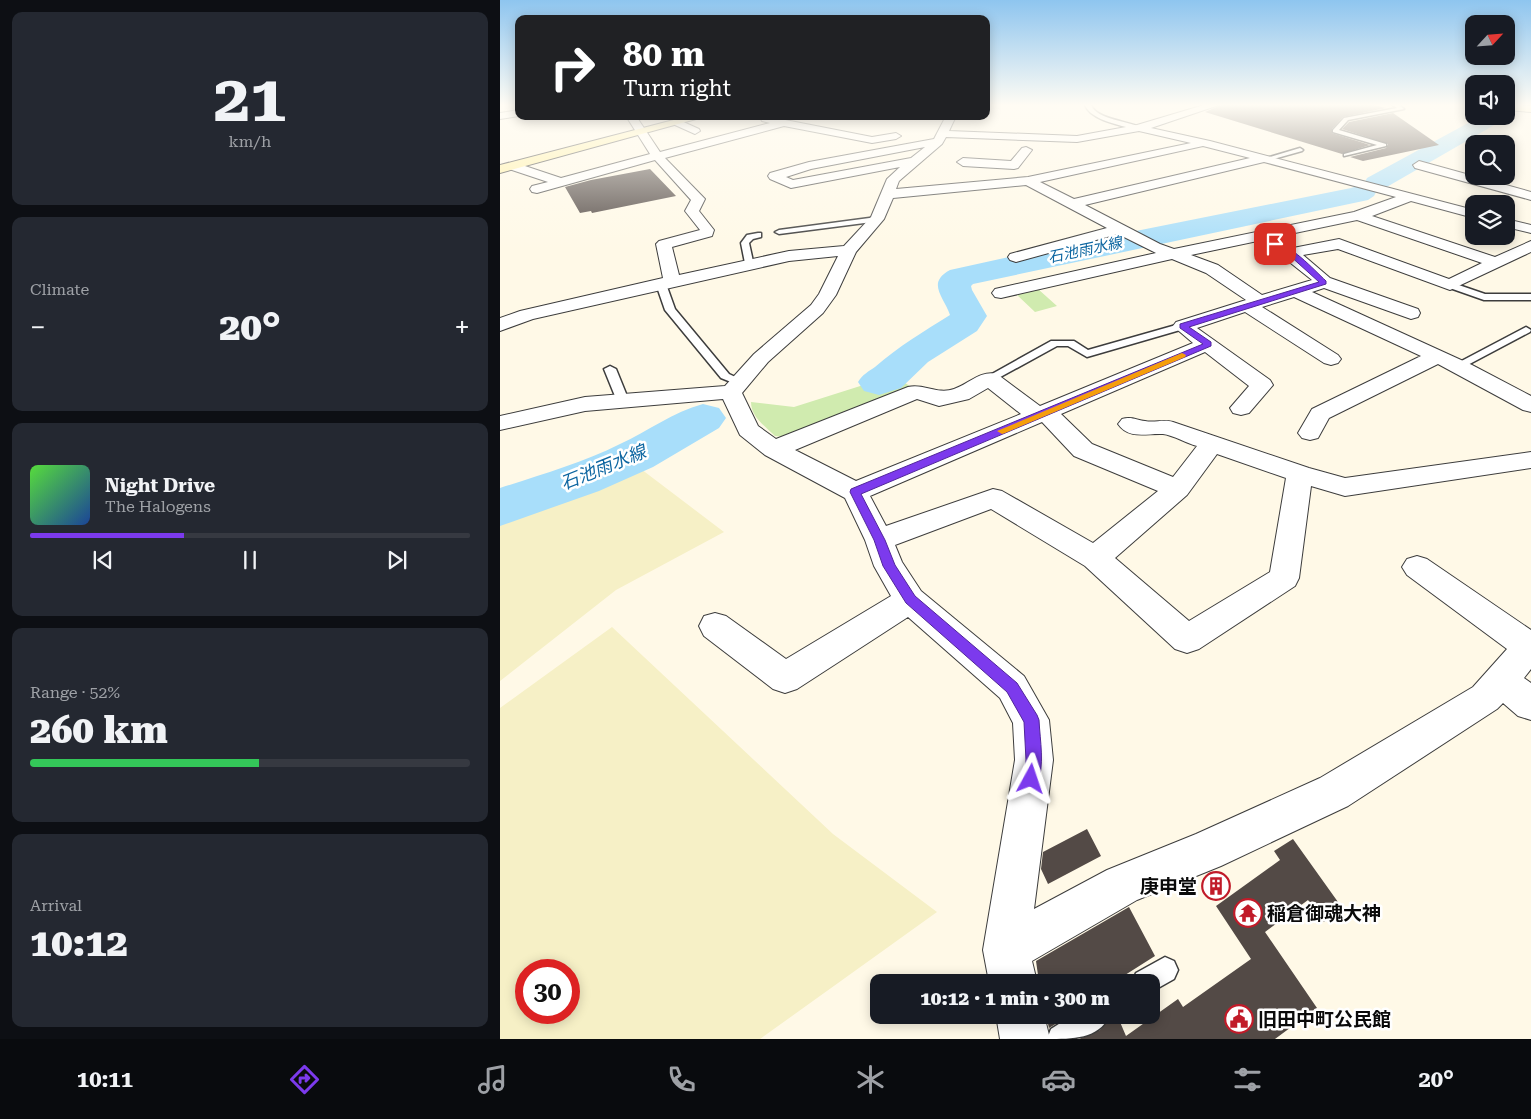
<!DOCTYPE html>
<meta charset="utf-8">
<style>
body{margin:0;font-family:"Roboto Serif","Noto Sans JP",serif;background:#242831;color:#f1f3f6;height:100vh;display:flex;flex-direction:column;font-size:19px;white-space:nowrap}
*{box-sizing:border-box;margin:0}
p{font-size:16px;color:#9ea1a6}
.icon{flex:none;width:28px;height:28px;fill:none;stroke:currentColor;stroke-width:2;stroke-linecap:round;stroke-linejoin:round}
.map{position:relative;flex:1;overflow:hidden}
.details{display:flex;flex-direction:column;gap:12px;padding:12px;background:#0d0f14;width:500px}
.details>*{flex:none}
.top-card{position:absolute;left:15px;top:15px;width:475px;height:105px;border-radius:10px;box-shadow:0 2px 12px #0003;background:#202124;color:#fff;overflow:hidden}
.needle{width:32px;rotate:64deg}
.tools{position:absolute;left:965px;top:15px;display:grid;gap:10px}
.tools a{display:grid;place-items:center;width:50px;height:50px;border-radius:10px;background:#171b24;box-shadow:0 2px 12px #0003;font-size:25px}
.speed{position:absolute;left:15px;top:959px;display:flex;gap:10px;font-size:25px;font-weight:700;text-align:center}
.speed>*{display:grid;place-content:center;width:65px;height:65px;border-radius:50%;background:#171b24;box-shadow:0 2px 12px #0003;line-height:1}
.speed .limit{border:8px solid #d22;background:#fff;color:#111}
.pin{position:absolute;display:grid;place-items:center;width:42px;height:42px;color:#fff;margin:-21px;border-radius:10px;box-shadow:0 2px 8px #0006}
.me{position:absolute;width:55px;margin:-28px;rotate:5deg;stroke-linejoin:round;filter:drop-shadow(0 0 4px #0008)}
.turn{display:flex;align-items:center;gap:18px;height:105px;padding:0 25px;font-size:22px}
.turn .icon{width:65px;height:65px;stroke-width:2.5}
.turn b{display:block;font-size:35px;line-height:42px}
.big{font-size:38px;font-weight:800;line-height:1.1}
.details .tile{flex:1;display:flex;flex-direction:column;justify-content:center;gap:8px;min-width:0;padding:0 18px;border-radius:10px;background:#242831}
.details .dial{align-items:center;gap:0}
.dial b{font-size:65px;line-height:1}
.song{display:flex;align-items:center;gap:15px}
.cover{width:60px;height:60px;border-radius:8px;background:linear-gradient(135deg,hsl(110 70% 55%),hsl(220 70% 35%))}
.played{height:5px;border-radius:2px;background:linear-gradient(90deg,#7c3aed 35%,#363941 35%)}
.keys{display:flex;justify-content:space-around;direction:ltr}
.heat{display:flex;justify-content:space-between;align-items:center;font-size:28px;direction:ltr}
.charge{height:8px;border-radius:4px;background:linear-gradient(90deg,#34c759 52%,#363941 0)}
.trip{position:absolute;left:370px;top:974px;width:290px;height:50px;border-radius:10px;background:#171b24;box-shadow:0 2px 12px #0003;font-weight:800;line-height:50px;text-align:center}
.tab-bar{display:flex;height:80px;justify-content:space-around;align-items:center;background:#090b0e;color:#9ea1a6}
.tab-bar .icon{width:35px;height:35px}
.tab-bar .selected{color:#7c3aed}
.tab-bar b{font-size:22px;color:#f1f3f6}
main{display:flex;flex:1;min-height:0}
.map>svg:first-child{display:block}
.farmland{fill:#f6f0c6;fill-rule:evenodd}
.green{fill:#d0ebaf}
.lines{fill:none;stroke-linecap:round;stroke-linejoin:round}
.river{fill:#a8defa;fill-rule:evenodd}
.building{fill:#534a46}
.lane-casing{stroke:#3d3d3d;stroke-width:3}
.street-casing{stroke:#3d3d3d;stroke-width:2}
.secondary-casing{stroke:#2c2c2c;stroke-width:2}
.lane{fill:#fff;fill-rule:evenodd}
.street{fill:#fff;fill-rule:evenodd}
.secondary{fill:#fff1a2;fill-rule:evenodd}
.route{fill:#7c3aed;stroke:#51269a}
.slow{fill:#f59e0b}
.labels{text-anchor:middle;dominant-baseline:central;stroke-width:5;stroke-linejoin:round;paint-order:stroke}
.far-water-label{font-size:15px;font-style:italic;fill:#0d66a1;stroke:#fff}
.water-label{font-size:18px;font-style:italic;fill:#0d66a1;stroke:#fff}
.near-poi-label{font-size:19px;font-weight:bold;fill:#0a0a0a;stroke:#fff;text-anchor:start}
</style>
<main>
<section class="details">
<div class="tile dial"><b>21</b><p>km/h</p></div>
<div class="tile"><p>Climate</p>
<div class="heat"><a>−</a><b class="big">20°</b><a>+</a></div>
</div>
<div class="tile">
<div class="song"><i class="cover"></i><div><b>Night Drive</b><p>The Halogens</p></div></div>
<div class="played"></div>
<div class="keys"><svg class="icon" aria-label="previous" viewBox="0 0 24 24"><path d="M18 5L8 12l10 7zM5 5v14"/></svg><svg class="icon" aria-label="pause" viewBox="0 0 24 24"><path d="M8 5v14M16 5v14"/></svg><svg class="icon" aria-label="next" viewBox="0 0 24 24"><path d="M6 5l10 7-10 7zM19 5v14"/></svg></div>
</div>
<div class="tile"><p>Range · 52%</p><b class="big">260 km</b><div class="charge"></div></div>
<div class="tile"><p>Arrival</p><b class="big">10:12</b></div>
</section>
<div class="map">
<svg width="1031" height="1039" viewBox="0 0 1031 1039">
<rect width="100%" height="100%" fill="#fff9e7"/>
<path class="farmland" d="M 137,466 L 224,532 L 116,590 L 0,681 L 0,513 Z
M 112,627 L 333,834 L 437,912 L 260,1039 L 0,1039 L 0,708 ZM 26,970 L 69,970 L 69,1012 L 26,1012 Z"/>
<path class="green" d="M 538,289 L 557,306 L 535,312 L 516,294 Z
M 400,380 L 410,386 L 287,437 L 275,436 C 265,426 251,417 251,402 L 294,407 L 376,381 L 381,386 Z"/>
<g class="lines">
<path class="river" d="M 981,116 L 1006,116 L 1003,120 L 885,188 L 877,190 L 874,196 L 868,200 L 473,284 L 471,286 L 472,290 L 487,316 L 477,331 L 428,362 L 401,388 L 379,395 L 364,391 L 358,382 C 363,374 368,372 375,367 C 399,346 423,332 450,315 C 444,297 426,283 450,270 L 541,250 L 851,188 L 864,184 L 867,178 Z
M 203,404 L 219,408 L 226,418 L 219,428 L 153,467 L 99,491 L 0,526 L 0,488 C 40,475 82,463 120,444 C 148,431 173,412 203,404 Z"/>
</g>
<path class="building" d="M 721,105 L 873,105 L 886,108 L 843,117 L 832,129 L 832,133 L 870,145 L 842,154 L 705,112 Z
M 893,113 L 939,145 L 863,161 L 850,157 L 886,148 L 888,144 L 842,129 L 849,122 Z
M 150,169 L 176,196 L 92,213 L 91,211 L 80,213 L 65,187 L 91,180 Z
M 587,829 L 601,856 L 548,884 L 541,869 L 543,852 Z
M 793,839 L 843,909 L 824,922 L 808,900 L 765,932 L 817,1008 L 775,1039 L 579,1039 L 600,1030 L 612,1015 L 617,1015 L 626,1036 L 678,999 L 683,1007 L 751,959 L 716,906 L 780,860 L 774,851 Z
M 629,907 L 655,956 L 614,982 L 539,982 L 536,961 Z
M 546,1015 L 570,1015 L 549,1028 Z"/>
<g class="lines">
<defs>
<path id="lane" d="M 585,105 L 591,105 C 597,120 629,121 642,128 L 639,130 C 624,126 591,121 585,105 Z
M 893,105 L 899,105 L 904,109 L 848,120 L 839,130 L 886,144 L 886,146 L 844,156 L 844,154 L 877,145 L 833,132 L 833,130 L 844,118 L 897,108 Z
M 800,148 L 803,150 L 802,151 L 766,161 L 763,159 Z
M 377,217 L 381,219 L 380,221 L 279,234 L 275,232 L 279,230 Z
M 258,233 L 261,233 L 261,237 L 253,239 L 249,243 L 254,266 L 252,268 L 246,268 L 241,243 L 247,235 Z
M 161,281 L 166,284 L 175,309 L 229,374 L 246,382 L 244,384 L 236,384 L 221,378 L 165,310 L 156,284 Z
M 950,282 L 985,294 L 1031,294 L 1031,300 L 984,300 L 947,287 L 947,283 Z
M 683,323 L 688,326 L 687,328 L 587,357 L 568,346 L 557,346 L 493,381 L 485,381 L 483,379 L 551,341 L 574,341 L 588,350 Z
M 1026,327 L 1031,330 L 1030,332 L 962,368 L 954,368 L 952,366 Z
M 110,366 L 116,369 L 129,401 L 127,404 L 119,404 L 117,401 L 104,369 Z
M 665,957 L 674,961 L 678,970 L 674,979 L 651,992 L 651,982 L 632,982 L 636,973 Z
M 573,1015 L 610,1015 C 599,1039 573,1039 547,1039 L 551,1029 Z"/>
<path id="street" d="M 704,105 L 719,105 L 651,128 L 710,141 L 974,210 L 974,218 L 911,201 L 872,216 L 995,257 L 1031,241 L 1031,252 L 950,290 L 838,249 L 803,255 L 830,278 L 918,309 L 920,313 L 918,317 L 911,319 L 824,288 L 812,292 L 972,365 L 1031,396 L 1031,412 L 1023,410 L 938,364 L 829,418 L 818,438 L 810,440 L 802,438 L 798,433 L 812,409 L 921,356 L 794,297 L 762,307 L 838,355 L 841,359 L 838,363 L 831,365 L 824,363 L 745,312 L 697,328 L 770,380 L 773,385 L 749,413 L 741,415 L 733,413 L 730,408 L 749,386 L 705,352 L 561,414 L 592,444 L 673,477 L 697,446 C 686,443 673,435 663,434 C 647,433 629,440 618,424 L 622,419 C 632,416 636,420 645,421 C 655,423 663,419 673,422 L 809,468 L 845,478 L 1031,452 L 1031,468 L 845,496 L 811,486 L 799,578 L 795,586 L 699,649 L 687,653 L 675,649 L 585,566 L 491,509 L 395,545 L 402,562 L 421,591 L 524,676 L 549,720 L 553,760 L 534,909 L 607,870 L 696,834 L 820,778 L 973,687 L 1007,649 L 907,575 L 902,567 L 907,559 L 917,556 L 927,559 L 1031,630 L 1031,669 L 1024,678 L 1031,683 L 1031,720 L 1018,716 L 1003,703 L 997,709 L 848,806 L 721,866 L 637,900 L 532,961 L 537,982 L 489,982 L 483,950 L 515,760 L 513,723 L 500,698 L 408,617 L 297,689 L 285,693 L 273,689 L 204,636 L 199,626 L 204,616 L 215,613 L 226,616 L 286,659 L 391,596 L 374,566 L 365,540 L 345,498 L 265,455 L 240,435 L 223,399 L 85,411 L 0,430 L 0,416 L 85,397 L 225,386 L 254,354 L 311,305 L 319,294 L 338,256 L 289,261 L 33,319 L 0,331 L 0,318 L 20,311 L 163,278 L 156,244 L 159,241 L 200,230 L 185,211 L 191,200 L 155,160 L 37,193 L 32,192 L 30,189 L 32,186 L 48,182 L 9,169 L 7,166 L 13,162 L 61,178 L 150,154 L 126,116 L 136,116 L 160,152 L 270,123 L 262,121 L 261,119 L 265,116 L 372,137 L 396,133 L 401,136 L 396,139 L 372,143 L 284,126 L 165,158 L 205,199 L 199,211 L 214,230 L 212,236 L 172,247 L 179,275 L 289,251 L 344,246 L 371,217 L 387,179 L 400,167 L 291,188 L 270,179 L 268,176 L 270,173 L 309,162 L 434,139 L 446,116 L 456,116 L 449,131 L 577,136 L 637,125 ZM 639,131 L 691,143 L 528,177 L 396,189 L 399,181 L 442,144 L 446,137 L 577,142 ZM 703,146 L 750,158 L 574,199 L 540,182 ZM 425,147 L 411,158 L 293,180 L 286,177 L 311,169 ZM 764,162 L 896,197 L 854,212 L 674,249 L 660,244 L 585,205 ZM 526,185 L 607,228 L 510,254 L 508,257 L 510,260 L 516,262 L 618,234 L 656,253 L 495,289 L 492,293 L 495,297 L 501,298 L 672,259 L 706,273 L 746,300 L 676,322 L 673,326 L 693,343 L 540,406 L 497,374 C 480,370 469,384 454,389 C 437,395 424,383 408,387 L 276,439 L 258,426 L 242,393 L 268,362 L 323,313 L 336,295 L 356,252 L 384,219 L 393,198 ZM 857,220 L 982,263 L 949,279 L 839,239 L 793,248 L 785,243 L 773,243 L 771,246 L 773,249 L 812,280 L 762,295 L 718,265 L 691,255 ZM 488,388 L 521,414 L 356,481 L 295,450 L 417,399 L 439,406 L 469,399 ZM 542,422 L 574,456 L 658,491 L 593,543 L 502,491 L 493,489 L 386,526 L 370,496 ZM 717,454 L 786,478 L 770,572 L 689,621 L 615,558 L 687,495 Z
M 19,110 L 19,116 L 0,119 L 0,113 Z
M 179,120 L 199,129 L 200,131 L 195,134 L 175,125 L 174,123 Z
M 526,147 L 532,150 L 518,168 L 514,169 L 463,166 L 457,162 L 463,158 L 511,161 L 522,148 Z
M 919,161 L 1031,192 L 1031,200 L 915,168 L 913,165 Z
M 1006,219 L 1031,225 L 1031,233 L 1006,227 Z
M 496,1015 L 544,1015 L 550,1039 L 500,1039 Z"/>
<path id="secondary" d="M 1006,105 L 1031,106 L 1031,112 L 1006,110 Z
M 189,116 L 207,116 L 0,173 L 0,165 Z"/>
</defs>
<use href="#lane" class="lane-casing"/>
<use href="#street" class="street-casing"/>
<use href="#secondary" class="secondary-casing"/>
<use href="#lane" class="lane"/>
<use href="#street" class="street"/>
<use href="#secondary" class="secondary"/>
</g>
<linearGradient id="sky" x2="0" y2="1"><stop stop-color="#8ec5ef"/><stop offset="0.42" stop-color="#fffcf4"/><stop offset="1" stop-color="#fffcf4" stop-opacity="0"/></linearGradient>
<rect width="1031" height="250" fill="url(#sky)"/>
<path class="route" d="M 773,243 C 789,242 814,270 826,281 L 826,284 L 689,327 L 711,342 L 711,346 L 361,494 L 385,540 L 395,565 L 415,596 L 517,683 L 537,715 L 539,720 C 540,741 545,765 537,785 L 531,787 L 525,785 L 523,779 L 526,760 L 524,722 L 507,692 L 406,603 L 383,566 L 374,540 L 350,492 L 351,489 L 703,344 L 680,328 L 680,324 L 819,282 L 788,254 L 773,246 Z"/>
<path class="slow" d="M 682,353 L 686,355 L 685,357 L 505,433 L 502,434 L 497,431 Z"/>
<defs>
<symbol id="building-ring" viewBox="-11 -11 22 22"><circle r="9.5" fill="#fff" stroke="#c11b29" stroke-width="1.5"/><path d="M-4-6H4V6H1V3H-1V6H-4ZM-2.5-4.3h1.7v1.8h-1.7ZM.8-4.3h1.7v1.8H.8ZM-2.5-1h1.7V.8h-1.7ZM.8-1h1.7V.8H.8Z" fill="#c11b29"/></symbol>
<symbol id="temple-ring" viewBox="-11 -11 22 22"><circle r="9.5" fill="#fff" stroke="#c11b29" stroke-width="1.5"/><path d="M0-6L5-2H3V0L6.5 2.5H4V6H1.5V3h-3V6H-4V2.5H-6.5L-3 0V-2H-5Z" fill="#c11b29"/></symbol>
<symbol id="civic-ring" viewBox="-11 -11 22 22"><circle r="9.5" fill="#fff" stroke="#c11b29" stroke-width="1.5"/><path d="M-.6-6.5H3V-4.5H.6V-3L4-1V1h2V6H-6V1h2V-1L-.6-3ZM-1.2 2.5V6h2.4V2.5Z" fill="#c11b29"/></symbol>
</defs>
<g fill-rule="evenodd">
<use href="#building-ring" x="700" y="870" width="32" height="32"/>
<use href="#temple-ring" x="732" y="897" width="32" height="32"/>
<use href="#civic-ring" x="723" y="1003" width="32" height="32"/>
</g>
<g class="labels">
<g class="far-water-label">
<text transform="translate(585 250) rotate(-12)">石池雨水線</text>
</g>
<g class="water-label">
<text transform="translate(103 467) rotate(-22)">石池雨水線</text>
</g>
<g class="near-poi-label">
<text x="697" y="886" text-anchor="end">庚申堂</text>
<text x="767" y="913">稲倉御魂大神</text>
<text x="758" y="1019">旧田中町公民館</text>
</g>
</g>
</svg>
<div class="tools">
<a><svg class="needle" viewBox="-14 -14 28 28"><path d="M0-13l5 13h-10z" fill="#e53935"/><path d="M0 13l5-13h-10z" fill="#9ea1a6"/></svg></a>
<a><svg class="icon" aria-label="sound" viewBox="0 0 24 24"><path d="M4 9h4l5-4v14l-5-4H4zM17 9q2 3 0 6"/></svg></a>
<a><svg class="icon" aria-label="search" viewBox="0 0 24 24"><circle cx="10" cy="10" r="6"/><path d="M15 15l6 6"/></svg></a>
<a><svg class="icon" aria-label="layers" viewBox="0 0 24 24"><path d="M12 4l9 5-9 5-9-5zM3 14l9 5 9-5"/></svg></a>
</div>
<div class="speed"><div class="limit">30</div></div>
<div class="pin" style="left:775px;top:244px;background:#d93025"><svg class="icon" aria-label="arrive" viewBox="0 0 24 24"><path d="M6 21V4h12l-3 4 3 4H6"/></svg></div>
<svg class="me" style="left:531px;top:779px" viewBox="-20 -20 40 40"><path d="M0-17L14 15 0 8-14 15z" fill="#7c3aed" stroke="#fff" stroke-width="4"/></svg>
<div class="trip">10:12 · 1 min · 300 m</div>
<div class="top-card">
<div class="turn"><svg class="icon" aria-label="right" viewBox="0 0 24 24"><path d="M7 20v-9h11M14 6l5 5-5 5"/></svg><div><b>80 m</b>Turn right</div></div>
</div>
</div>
</main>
<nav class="tab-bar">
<b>10:11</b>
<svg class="icon selected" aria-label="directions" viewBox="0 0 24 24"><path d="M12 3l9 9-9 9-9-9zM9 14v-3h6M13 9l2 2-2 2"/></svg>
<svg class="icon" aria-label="music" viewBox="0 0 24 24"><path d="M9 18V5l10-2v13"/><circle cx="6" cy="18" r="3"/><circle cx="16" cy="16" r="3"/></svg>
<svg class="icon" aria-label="phone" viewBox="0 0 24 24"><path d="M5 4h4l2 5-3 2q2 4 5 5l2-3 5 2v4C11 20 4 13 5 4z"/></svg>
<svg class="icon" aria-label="climate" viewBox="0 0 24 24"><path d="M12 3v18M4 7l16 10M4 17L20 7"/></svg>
<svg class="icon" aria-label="car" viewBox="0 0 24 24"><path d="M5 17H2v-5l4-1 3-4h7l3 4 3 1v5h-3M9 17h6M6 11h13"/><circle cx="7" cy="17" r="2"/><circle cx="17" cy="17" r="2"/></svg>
<svg class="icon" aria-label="filters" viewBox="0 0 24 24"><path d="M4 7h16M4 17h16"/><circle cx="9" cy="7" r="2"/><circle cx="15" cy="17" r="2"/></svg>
<b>20°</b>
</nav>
